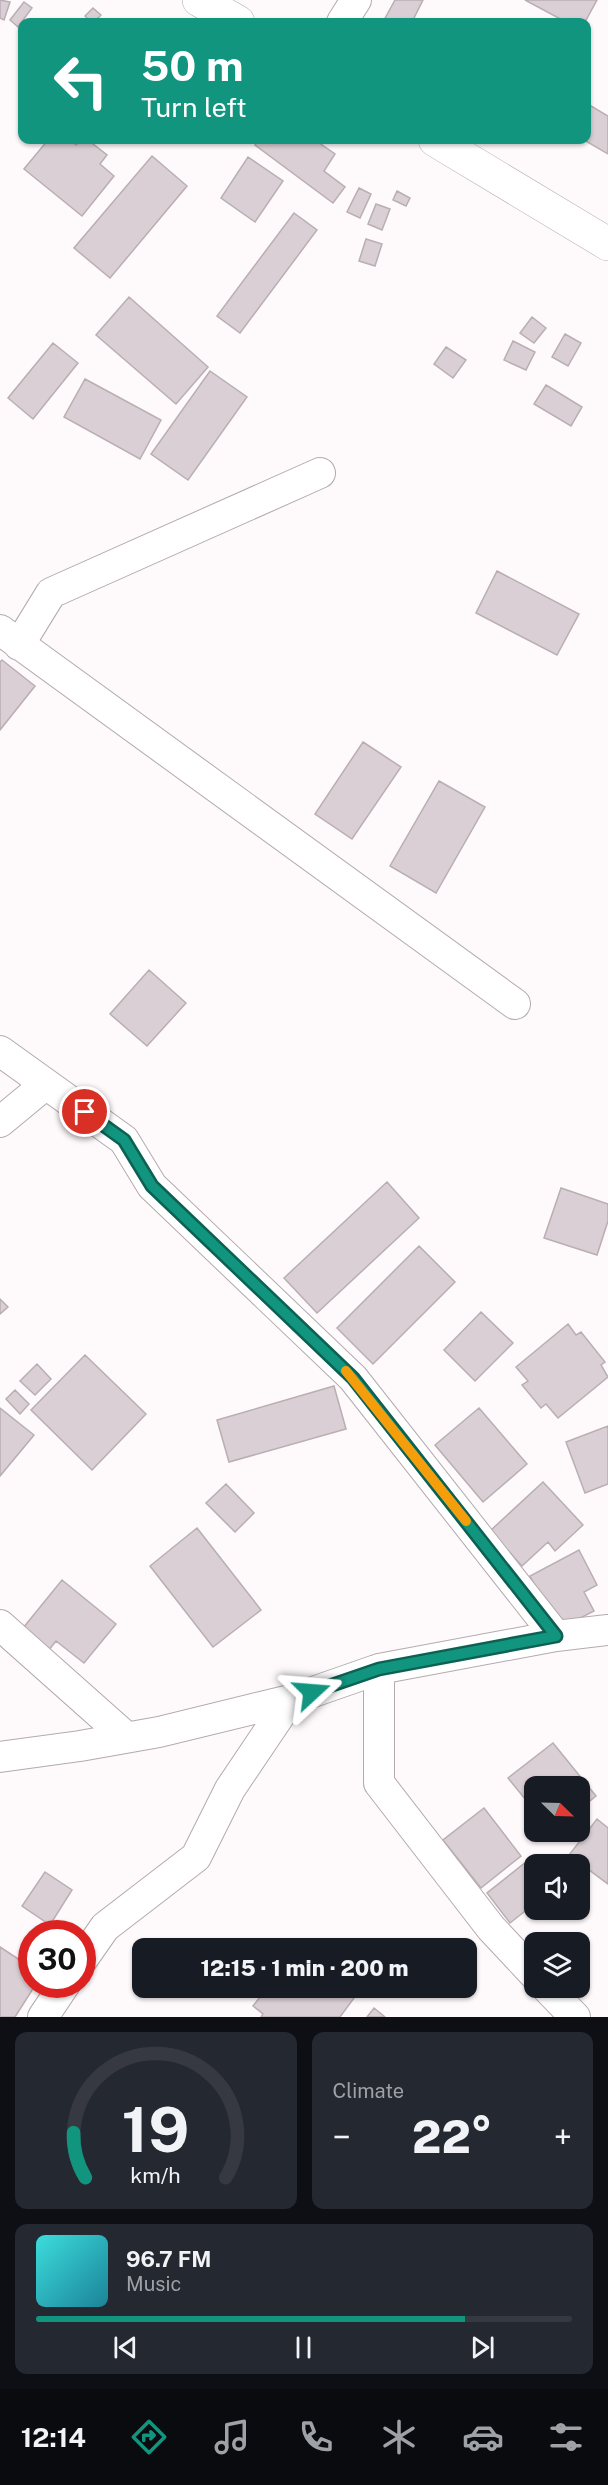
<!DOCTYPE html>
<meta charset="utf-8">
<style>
body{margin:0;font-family:"Public Sans",sans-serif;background:#242831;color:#f1f3f6;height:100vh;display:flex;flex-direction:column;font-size:22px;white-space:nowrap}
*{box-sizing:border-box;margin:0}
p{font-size:20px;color:#9ea1a6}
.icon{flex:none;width:33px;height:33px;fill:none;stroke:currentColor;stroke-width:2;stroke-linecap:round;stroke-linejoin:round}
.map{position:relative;height:2017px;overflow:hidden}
.side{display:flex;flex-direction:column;gap:15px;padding:15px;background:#0d0f14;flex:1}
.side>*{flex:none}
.banner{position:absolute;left:18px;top:18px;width:573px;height:126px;border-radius:12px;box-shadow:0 2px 4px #0004;background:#12957f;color:#fff;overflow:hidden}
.needle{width:39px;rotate:113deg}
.controls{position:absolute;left:524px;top:1776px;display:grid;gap:12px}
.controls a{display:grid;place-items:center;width:66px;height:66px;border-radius:12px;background:#171b24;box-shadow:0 2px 4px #0004;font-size:30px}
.speed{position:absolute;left:18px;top:1920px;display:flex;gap:12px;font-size:30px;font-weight:700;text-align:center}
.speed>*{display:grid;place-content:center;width:78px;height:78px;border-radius:50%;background:#171b24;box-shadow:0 2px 4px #0004;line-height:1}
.speed .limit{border:9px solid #d22;background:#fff;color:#111}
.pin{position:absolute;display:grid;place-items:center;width:51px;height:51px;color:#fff;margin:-26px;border:3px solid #fff;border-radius:50%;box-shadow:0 2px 6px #0007}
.me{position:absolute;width:66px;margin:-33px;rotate:71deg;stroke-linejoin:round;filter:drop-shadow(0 0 4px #0008)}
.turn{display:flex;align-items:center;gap:21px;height:126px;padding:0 24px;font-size:27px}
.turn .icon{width:78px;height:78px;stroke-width:2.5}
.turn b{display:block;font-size:42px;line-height:51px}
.big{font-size:45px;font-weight:800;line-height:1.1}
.side .widget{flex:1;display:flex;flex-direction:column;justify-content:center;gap:9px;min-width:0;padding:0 21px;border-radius:12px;background:#242831}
.side .dial{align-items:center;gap:0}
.dial svg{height:156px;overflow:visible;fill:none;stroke:#363941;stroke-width:7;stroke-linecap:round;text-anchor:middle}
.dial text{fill:#f1f3f6;stroke:none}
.song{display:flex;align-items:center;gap:18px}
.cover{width:72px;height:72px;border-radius:9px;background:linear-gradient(135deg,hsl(180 70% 55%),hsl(190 70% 35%))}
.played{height:6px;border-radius:3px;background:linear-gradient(90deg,#12957f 80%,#363941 80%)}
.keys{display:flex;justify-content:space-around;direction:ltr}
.heat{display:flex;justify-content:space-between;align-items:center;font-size:33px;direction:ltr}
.side .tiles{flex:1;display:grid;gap:15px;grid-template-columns:1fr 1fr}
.widget:last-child{grid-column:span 2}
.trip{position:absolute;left:132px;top:1938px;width:345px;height:60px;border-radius:12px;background:#171b24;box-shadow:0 2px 4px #0004;font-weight:800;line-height:60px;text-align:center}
.tab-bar{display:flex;height:96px;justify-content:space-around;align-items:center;background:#090b0e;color:#9ea1a6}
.tab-bar .icon{width:42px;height:42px}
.tab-bar .active{color:#12957f}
.tab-bar b{font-size:27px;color:#f1f3f6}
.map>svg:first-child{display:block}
.building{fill:#dacfd4;stroke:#b9aeb2;stroke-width:1.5}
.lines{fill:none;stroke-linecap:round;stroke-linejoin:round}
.street-casing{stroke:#b4aaae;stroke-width:32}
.secondary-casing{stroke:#b4aaae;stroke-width:34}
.street{stroke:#fff;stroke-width:30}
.secondary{stroke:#fff;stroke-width:33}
.route-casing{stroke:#0c6153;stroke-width:15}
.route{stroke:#12957f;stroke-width:10}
.slow{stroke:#f59e0b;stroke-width:10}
</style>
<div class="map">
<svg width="608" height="2017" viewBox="0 0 608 2017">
<rect width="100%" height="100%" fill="#fef9fb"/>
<path class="building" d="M 0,0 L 10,2 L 4,20 L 0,18 Z
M 395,0 L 423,0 L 412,22 L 383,22 Z
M 525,0 L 597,0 L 585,22 L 566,22 Z
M 24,2 L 32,8 L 18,27 L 10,20 Z
M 93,8 L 101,15 L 94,22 L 91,22 L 85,16 Z
M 586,103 L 608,116 L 608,154 L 584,140 L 586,140 Z
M 48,140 L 69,140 L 76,145 L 81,140 L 88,140 L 107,155 L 100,164 L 114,176 L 82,216 L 24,169 Z
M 259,140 L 315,140 L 335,154 L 324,171 L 345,187 L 333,203 L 255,145 Z
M 152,156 L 187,186 L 110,278 L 74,248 Z
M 248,157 L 283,181 L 255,222 L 221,198 Z
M 359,188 L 371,194 L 360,218 L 347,212 Z
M 397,191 L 410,198 L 406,206 L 393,200 Z
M 376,204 L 390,209 L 382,230 L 368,224 Z
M 294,213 L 317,230 L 240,333 L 217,316 Z
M 366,239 L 382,244 L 375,266 L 359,261 Z
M 129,297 L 208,367 L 176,404 L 96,335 Z
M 532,317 L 546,328 L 534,343 L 520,333 Z
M 565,334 L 581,343 L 568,366 L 552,357 Z
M 513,341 L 535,352 L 526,370 L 504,360 Z
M 53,343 L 78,363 L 33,419 L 8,398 Z
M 446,347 L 466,360 L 453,378 L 434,364 Z
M 210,371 L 247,397 L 188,480 L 151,454 Z
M 85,379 L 161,420 L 140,459 L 64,417 Z
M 546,385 L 582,407 L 571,426 L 534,404 Z
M 497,571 L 579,614 L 557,655 L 476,613 Z
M 2,660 L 35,686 L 0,730 L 0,662 Z
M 363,742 L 401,767 L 352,839 L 315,814 Z
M 439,781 L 485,807 L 436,893 L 390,866 Z
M 149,970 L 186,1003 L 147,1046 L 110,1014 Z
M 387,1182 L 419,1218 L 317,1313 L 284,1278 Z
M 561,1188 L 608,1204 L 608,1221 L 597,1255 L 544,1238 Z
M 419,1246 L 455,1282 L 373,1364 L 337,1328 Z
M 0,1299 L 8,1307 L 0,1314 Z
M 481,1312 L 513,1343 L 475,1381 L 444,1350 Z
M 568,1324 L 576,1335 L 581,1332 L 605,1362 L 601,1365 L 608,1377 L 558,1418 L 546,1404 L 541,1408 L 522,1385 L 528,1381 L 516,1367 Z
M 85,1355 L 146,1414 L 92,1470 L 31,1410 Z
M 37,1364 L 51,1379 L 35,1395 L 20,1381 Z
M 334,1386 L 346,1429 L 229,1462 L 217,1420 Z
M 15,1390 L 29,1404 L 20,1414 L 6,1399 Z
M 0,1408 L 34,1435 L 0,1476 Z
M 479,1408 L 527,1464 L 483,1502 L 435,1445 Z
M 608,1426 L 608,1484 L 585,1493 L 566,1442 Z
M 543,1482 L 583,1525 L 555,1551 L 548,1542 L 522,1566 L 490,1531 Z
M 226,1484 L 254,1513 L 235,1532 L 206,1503 Z
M 197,1528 L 261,1610 L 213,1647 L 150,1566 Z
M 579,1550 L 597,1585 L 584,1592 L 594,1611 L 557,1630 L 530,1576 Z
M 62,1580 L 116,1624 L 84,1663 L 56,1641 L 45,1655 L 19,1633 Z
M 553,1743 L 596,1796 L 579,1810 L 579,1786 L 534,1786 L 534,1810 L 508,1778 Z
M 484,1808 L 521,1856 L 481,1888 L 443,1840 Z
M 597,1819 L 608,1828 L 608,1884 L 569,1855 Z
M 531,1858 L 537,1864 L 534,1864 L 534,1904 L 510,1923 L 487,1893 Z
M 45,1872 L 72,1890 L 50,1925 L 22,1906 Z
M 0,1947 L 32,1968 L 32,1984 L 36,1984 L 15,2017 L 0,2017 Z
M 267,1988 L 279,1988 L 282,1990 L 283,1988 L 348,1988 L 357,1994 L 340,2017 L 261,2017 L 263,2014 L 253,2006 Z
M 374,2008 L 385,2017 L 367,2017 Z"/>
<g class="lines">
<defs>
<path id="street" d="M 342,22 L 356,0
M 0,630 L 515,1004
M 19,645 L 51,593 L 320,473
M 0,1051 L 124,1140 L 152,1186 L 353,1378 L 556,1636
M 0,1122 L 46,1084
M 0,1625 L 126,1737
M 379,1669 L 379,1783 L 491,1928 L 534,1974
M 0,1757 L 80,1746 L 159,1732 L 290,1700 L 379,1669 L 556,1636 L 608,1630
M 82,1960 L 105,1927 L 196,1857 L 230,1789 L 290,1700
M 547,1988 L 575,2017
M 43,2017 L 65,1984"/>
<path id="secondary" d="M 199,0 L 238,22
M 435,140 L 608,244"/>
</defs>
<use href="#street" class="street-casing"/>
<use href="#secondary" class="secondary-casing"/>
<use href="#street" class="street"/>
<use href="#secondary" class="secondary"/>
</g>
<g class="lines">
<defs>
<path id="route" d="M 85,1112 L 124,1140 L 152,1186 L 353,1378 L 556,1636 L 379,1669 L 312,1692"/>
</defs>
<use href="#route" class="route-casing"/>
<use href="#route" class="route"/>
<path class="slow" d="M 346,1371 L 466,1521"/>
</g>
</svg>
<div class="controls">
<a><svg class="needle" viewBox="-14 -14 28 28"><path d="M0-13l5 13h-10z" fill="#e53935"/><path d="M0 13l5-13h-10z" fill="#9ea1a6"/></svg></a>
<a><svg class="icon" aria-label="sound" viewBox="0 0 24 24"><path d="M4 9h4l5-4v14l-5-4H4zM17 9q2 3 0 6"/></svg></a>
<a><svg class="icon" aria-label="layers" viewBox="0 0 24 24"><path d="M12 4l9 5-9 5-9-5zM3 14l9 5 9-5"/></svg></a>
</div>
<div class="speed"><div class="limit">30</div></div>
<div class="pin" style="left:85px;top:1112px;background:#d93025"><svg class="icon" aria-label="arrive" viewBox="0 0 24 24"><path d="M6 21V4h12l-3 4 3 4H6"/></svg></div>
<svg class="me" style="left:312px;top:1692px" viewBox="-20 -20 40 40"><path d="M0-17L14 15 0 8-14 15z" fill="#12957f" stroke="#fff" stroke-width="4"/></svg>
<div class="trip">12:15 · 1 min · 200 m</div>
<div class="banner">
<div class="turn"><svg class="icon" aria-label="left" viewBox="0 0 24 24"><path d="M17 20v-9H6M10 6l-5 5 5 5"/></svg><div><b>50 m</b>Turn left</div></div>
</div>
</div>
<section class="side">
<div class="tiles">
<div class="widget dial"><svg viewBox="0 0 100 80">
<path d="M14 69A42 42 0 1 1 86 69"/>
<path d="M14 69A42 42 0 0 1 8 46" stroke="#12957f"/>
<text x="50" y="56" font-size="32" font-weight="700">19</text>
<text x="50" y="72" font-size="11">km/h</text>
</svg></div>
<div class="widget"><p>Climate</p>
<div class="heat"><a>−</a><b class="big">22°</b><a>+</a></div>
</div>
<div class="widget">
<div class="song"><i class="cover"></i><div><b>96.7 FM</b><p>Music</p></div></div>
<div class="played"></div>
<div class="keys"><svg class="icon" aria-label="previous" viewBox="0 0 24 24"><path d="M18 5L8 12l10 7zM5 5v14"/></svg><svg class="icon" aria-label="pause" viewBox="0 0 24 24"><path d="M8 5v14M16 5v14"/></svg><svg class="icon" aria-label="next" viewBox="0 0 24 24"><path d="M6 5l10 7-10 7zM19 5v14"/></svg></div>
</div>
</div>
</section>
<nav class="tab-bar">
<b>12:14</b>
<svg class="icon active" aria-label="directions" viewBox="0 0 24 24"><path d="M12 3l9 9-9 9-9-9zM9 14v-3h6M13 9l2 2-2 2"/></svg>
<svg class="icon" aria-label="music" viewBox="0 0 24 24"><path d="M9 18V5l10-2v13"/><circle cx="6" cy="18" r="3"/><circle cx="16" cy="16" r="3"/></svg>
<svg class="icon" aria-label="phone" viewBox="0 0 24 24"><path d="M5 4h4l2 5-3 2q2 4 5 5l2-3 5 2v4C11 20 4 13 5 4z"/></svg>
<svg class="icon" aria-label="climate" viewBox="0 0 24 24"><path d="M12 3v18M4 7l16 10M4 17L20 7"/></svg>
<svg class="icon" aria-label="car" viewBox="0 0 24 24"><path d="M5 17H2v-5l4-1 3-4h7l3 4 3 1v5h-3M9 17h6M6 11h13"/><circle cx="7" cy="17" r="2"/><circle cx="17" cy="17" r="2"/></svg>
<svg class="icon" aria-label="filters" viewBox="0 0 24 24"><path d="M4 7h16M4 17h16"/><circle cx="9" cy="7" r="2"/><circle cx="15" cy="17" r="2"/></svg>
</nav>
